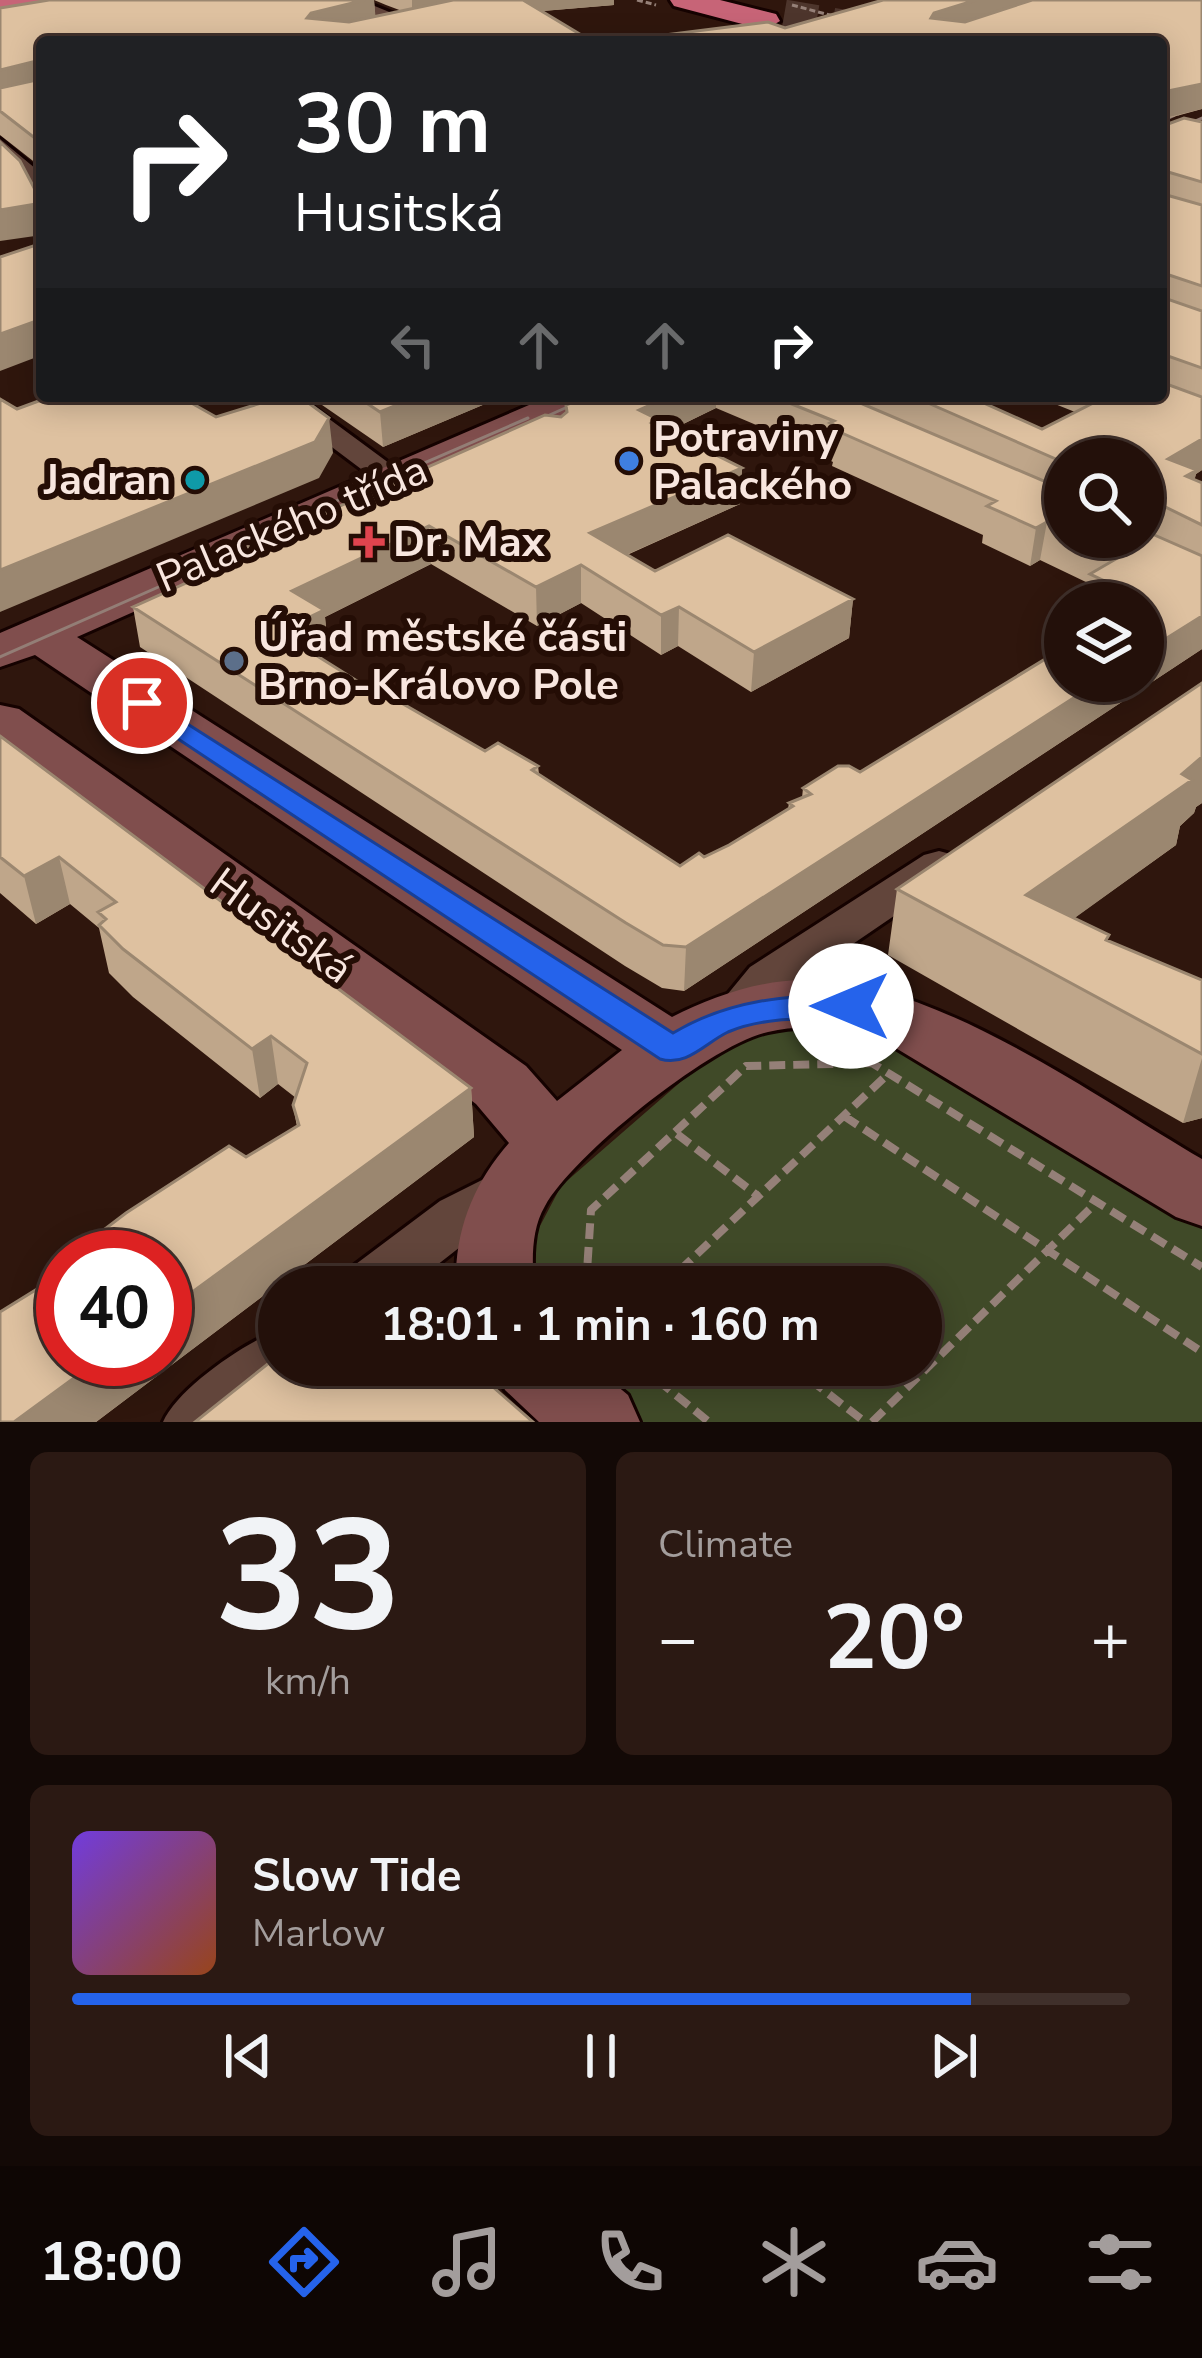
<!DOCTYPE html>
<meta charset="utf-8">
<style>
body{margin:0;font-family:"Nunito Sans",sans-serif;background:#2b1913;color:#f1f3f6;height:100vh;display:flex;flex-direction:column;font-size:45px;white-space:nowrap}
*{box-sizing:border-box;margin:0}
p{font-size:39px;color:#a39d9c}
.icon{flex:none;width:66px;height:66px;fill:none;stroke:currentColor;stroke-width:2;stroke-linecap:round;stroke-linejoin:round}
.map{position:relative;height:1422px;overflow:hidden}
.sheet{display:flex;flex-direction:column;gap:30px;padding:30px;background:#130906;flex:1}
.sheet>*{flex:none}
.guide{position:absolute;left:36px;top:36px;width:1131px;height:366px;border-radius:12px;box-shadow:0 6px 30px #0003,0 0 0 3px #40302b;background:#202124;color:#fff;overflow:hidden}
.fabs{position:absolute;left:1044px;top:438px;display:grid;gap:24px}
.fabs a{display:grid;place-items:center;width:120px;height:120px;border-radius:50%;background:#23100a;box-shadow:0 6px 30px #0003,0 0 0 3px #40302b;font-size:60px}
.speed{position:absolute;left:36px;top:1230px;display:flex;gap:24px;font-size:60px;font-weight:700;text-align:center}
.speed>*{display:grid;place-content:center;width:156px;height:156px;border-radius:50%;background:#23100a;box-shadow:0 6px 30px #0003,0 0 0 3px #40302b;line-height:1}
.speed .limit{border:18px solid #d22;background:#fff;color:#111}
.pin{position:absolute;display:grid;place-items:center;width:102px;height:102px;color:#fff;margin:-51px;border:6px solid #fff;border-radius:50%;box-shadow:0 3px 12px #0007}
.me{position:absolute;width:132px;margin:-66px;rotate:270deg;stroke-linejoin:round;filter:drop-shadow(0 0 9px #0008)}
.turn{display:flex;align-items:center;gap:42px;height:252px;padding:0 60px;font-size:54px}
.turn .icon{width:156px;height:156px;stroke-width:2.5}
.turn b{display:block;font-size:84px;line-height:102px}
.lanes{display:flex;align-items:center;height:114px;padding:0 60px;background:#0003;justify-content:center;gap:60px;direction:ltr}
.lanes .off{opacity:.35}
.big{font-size:90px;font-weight:700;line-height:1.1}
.sheet .widget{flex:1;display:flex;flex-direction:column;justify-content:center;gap:18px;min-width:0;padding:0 42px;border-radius:18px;background:#2b1913}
.sheet .dial{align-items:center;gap:0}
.dial b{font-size:156px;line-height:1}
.song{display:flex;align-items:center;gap:36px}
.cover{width:144px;height:144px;border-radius:18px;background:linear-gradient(135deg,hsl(260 70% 55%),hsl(20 70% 35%))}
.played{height:12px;border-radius:6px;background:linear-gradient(90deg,#2563eb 85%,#40302b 85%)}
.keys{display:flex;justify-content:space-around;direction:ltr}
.heat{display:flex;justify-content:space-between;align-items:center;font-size:66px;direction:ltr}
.sheet .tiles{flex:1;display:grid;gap:30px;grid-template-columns:1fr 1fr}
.widget:last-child{grid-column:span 2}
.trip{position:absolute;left:258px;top:1266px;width:684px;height:120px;border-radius:60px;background:#23100a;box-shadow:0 6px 30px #0003,0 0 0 3px #40302b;font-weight:700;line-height:120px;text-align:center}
.tabs{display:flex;height:192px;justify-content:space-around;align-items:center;background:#0e0604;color:#a39d9c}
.tabs .icon{width:84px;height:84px}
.tabs .active{color:#2563eb}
.tabs b{font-size:54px;color:#f1f3f6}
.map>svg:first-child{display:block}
.green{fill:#404a28}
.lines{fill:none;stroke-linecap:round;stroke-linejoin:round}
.highway-tunnel{stroke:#4d352c;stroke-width:33;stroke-dasharray:33 16;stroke-linecap:butt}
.lane-casing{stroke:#150200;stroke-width:6}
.street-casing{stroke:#150200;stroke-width:6}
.secondary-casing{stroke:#150200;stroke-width:6}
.highway-casing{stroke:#150200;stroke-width:6}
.path-far1{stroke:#958078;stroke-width:3;stroke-dasharray:6 3;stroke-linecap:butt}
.path{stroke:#958078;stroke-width:8;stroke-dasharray:16 8;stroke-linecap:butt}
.lane{fill:#62453b;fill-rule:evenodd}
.street{fill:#62453b;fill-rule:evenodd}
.secondary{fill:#804e4d;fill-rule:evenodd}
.highway{fill:#c76477;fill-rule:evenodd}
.tram{stroke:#937e76;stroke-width:3}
.wall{fill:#bfa68a;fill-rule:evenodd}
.shaded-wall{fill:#9b8770}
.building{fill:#dec1a0;stroke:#9b8770;stroke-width:3}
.route{fill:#2563eb;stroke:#184099;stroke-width:3}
.shop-dot{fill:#3f7fe0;stroke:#240d05;stroke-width:4.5}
.culture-dot{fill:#0f9aa8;stroke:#240d05;stroke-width:4.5}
.health-dot{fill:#e0444e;stroke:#240d05;stroke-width:4.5}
.service-dot{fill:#5c6f8a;stroke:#240d05;stroke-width:4.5}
.labels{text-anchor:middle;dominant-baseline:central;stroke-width:12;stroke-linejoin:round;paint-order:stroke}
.poi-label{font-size:42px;font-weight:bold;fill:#f8e6df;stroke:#240d05;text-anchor:start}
.street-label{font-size:42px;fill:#f8e6df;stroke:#240d05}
</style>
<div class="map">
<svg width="1202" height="1422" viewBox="0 0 1202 1422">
<rect width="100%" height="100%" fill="#2f160d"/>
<path class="green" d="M 807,1023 L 893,1033 L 1202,1213 L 1202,1422 L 630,1422 L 561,1365 L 921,1365 L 921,1287 L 530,1287 L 530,1245 L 561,1186 L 723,1045 Z"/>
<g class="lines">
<path class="highway-tunnel" d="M 784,16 L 936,42"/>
<defs>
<path id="lane" d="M 810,944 L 818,946 L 874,993 L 877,999 L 874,1005 L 866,1007 L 858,1005 L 802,956 L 799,951 L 802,946 Z
M 409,1251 C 424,1256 440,1273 447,1287 L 417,1287 L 396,1262 L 400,1254 Z"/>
<path id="street" d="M 335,0 L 360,0 L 421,25 L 406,29 Z
M 0,139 L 42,174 L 42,194 L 34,192 L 0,158 Z
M 264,396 L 298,396 L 412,480 L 407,487 L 385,487 Z
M 939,851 L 954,855 L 961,865 L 954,875 L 784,991 L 749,1030 L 732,1036 L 715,1030 L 708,1018 L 750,967 L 924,855 Z
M 510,1166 L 529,1172 L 537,1187 L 529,1202 L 478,1233 L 409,1287 L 340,1287 L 348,1270 L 440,1201 Z
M 279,1330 L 279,1365 L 304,1365 L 300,1374 L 239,1422 L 163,1422 C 178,1388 244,1343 279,1330 Z"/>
<path id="secondary" d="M 550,396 L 605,396 L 599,405 L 77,637 L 672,1017 C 711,997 760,980 804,980 C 931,977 1094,1096 1202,1159 L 1202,1226 L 1176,1217 L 894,1047 C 853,1030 812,1022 768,1032 C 711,1044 573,1155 545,1206 C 531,1230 532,1260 534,1287 L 456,1287 C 454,1232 473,1184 509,1143 L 476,1104 L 0,747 L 0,705 L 19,709 L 526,1066 L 557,1101 L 622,1050 L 35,655 L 0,667 L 0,633 Z
M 493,1365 L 592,1365 L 628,1395 L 640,1422 L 539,1422 L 505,1390 Z"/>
<path id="highway" d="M 0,0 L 42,0 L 38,6 L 0,15 Z
M 670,0 L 720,0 L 776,14 L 780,21 L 765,30 L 674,6 Z"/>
</defs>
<use href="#lane" class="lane-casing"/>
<use href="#street" class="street-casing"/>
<use href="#secondary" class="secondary-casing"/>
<use href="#highway" class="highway-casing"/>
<path class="path-far1" d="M 637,0 L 656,5
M 792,5 L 837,17
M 1161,121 L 1180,113"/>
<path class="path" d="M 844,1116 L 1202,1352
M 677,1134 L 758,1196
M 674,1276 L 689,1287
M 586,1287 L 591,1210 L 746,1066 L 872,1063 L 1202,1267
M 662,1287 L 888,1074
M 639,1365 L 709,1422
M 791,1365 L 865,1422
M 872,1422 L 1097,1202"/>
<use href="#lane" class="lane"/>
<use href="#street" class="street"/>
<use href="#secondary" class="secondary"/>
<use href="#highway" class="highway"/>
<path class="tram" d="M 1161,136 L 1202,118
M 516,430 L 592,396
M 214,554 L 528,418
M 0,657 L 231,555"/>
</g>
<path class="wall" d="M 49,0 L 614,0 L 614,5 L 542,11 L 42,42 L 42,168 L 0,135 L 0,8 ZM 374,0 L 386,5 L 402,11 L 375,16 Z
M 883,0 L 1202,0 L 1202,109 L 1162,120 L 1168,124 L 1184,118 L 1202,122 L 1202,470 L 1196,474 L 1194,480 L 1202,483 L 1202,649 L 684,991 L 662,988 L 625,966 L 140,647 L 133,607 L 199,577 L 198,569 L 545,415 L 561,417 L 566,413 L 566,405 L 587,396 L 968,396 L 1042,429 L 1075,412 L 1035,396 L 1161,396 L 1161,42 L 609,42 L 768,22 L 785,28 ZM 716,408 L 827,455 L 827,459 L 833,462 L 832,466 L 983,535 L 982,543 L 1030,566 L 1040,560 L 1088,583 L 1084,603 L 1143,603 L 1143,681 L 1065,681 L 1065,647 L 860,772 L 849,766 L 838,766 L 803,788 L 802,798 L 789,803 L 788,809 L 729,845 L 704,857 L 699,853 L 680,866 L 539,774 L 538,766 L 498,743 L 485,751 L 377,689 L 373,691 L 316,656 L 328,650 L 325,617 L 431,564 L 537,626 L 581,603 L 661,655 L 678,646 L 751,692 L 849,638 L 853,599 L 728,535 L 655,571 L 627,555 L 740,504 L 742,468 L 669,431 ZM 1065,459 L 1143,459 L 1143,537 L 1065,537 Z
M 309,396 L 504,396 L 383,447 Z
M 1202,683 L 1202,803 L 1196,807 L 1194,813 L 1180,826 L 1176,845 L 1074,918 L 1107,941 L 1202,980 L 1202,1118 L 1183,1123 L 888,955 L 897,889 Z
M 0,736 L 471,1088 L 474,1137 L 96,1422 L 0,1422 L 0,1312 L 62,1274 L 59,1264 L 63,1261 L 63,1359 L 165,1359 L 165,1257 L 68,1257 L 126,1213 L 229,1146 L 246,1157 L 297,1127 L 293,1105 L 296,1098 L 278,1084 L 260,1098 L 133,997 L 109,973 L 99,928 L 70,904 L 36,924 L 0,893 Z"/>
<path class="shaded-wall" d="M 365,0 L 374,0 L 376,22 L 313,38 L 307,18 L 311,13 Z
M 412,0 L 485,0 L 412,14 Z
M 507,0 L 614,0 L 614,5 L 508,14 Z
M 976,0 L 1045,0 L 932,38 L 931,18 L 934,13 Z
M 36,61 L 41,87 L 0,98 L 0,70 Z
M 1202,84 L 1202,109 L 1161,119 L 1163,92 Z
M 42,203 L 42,235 L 0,241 L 0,210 Z
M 42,319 L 42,355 L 0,371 L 0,334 Z
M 419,396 L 504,396 L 383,447 L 380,412 Z
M 670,396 L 716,396 L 716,408 L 658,436 L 639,410 Z
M 329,418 L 333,453 L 319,478 L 0,612 L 0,570 Z
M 1202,439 L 1202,470 L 1196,474 L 1188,507 L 1168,459 Z
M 742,468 L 740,504 L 590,571 L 590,533 Z
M 1047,522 L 1040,560 L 1030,566 L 1036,528 Z
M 429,526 L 431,564 L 325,617 L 328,650 L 284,672 L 279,632 L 292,591 Z
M 581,565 L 581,603 L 537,626 L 536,587 Z
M 853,599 L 849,638 L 751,692 L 754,652 Z
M 679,607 L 678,646 L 661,655 L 661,615 Z
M 1202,616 L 1202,649 L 684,991 L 686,947 L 1100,681 L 1143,681 L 1143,653 Z
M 1202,756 L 1202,803 L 1196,807 L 1194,813 L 1180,826 L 1176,845 L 1022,956 L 1026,895 L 1182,774 Z
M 59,857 L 70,904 L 36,924 L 24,876 Z
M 271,1036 L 278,1084 L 260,1098 L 252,1049 Z
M 1202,1058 L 1202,1118 L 1183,1123 Z
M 471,1088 L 474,1137 L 96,1422 L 14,1422 L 100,1359 L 165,1359 L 165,1312 Z
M 470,1365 L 483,1365 L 486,1412 L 478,1422 Z"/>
<path class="building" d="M 49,0 L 365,0 L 311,13 L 307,18 L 349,22 L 453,0 L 523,0 L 593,42 L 42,42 L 42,158 L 40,142 L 0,111 L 0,88 L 41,79 L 42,65 L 36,61 L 0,70 L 0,8 Z
M 883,0 L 976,0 L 934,13 L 931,18 L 965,22 L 1032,0 L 1202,0 L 1202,84 L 1163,92 L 1162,120 L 1168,124 L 1184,118 L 1202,122 L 1202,182 L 1168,172 L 1162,177 L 1163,194 L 1202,205 L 1202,286 L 1169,275 L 1163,279 L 1164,298 L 1202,311 L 1202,368 L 1168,356 L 1161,356 L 1161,42 L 609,42 L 768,22 L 785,28 Z
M 0,142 L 20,161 L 42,203 L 0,210 Z
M 42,243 L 42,319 L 0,334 L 0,257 Z
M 1161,382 L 1202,397 L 1202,439 L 1168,459 L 1197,470 L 1186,476 L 1202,483 L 1202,525 L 1143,496 L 1143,459 L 1065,459 L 1065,463 L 912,396 L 968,396 L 1042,429 L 1107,396 L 1161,396 Z
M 52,396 L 179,396 L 216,417 L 284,396 L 299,396 L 329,418 L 315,442 L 0,570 L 0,399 L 17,409 Z
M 356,396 L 419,396 L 380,412 Z
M 587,396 L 670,396 L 639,410 L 659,420 L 652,423 L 742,468 L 590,533 L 655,571 L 728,535 L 853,599 L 754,652 L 679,607 L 661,615 L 581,565 L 536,587 L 429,526 L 292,591 L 324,610 L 279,632 L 373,691 L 377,689 L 485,751 L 498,743 L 538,766 L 532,770 L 680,866 L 699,853 L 704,857 L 729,845 L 793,806 L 789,803 L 811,794 L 803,788 L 838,766 L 849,766 L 860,772 L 1065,647 L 1065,681 L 1100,681 L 686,947 L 663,945 L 626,923 L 133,607 L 206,574 L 198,569 L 545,415 L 561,417 L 567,412 L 566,405 Z
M 772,396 L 844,396 L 1065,490 L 1065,531 L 1047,522 L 1036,528 L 987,506 L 996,501 L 835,430 L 841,428 L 830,423 L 834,421 Z
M 1143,530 L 1202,556 L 1202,616 L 1143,653 L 1143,603 L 1136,603 L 1143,599 L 1090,574 L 1121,556 L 1079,537 L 1143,537 Z
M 1202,683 L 1202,757 L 1182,774 L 1192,780 L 1026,895 L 1109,935 L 1106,940 L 1202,980 L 1202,1054 L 897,889 Z
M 0,736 L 471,1088 L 165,1312 L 165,1257 L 68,1257 L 126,1213 L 229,1146 L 246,1157 L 299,1125 L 293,1105 L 307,1063 L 271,1036 L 252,1049 L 123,949 L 99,925 L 106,919 L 98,912 L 116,902 L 59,857 L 24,876 L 0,857 Z
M 63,1273 L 63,1359 L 100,1359 L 14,1422 L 0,1422 L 0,1312 Z
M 279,1355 L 279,1365 L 470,1365 L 469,1366 L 533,1422 L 195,1422 Z"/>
<path class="route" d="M 142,695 L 673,1033 C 730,999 785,996 851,994 L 863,997 L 868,1006 L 863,1014 L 851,1018 C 810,1019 766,1016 728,1032 C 705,1043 687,1067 660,1059 L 133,709 L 129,703 Z"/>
<circle class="shop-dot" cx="629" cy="461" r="12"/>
<circle class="culture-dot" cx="195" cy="480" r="12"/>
<path class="health-dot" d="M363 524h12v12h12v12h-12v12h-12v-12h-12v-12h12z"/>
<circle class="service-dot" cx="234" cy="661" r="12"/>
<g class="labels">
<g class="poi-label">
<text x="653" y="437">Potraviny<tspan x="653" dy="48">Palackého</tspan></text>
<text x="171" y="480" text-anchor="end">Jadran</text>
<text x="393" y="542">Dr. Max</text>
<text x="258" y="637">Úřad městské části<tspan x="258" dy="48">Brno-Královo Pole</tspan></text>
</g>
<g class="street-label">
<text transform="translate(292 524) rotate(-23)">Palackého třída</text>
<text transform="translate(281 926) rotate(36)">Husitská</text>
</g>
</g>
</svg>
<div class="fabs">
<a><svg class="icon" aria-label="search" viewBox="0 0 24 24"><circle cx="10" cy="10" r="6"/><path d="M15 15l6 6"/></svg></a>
<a><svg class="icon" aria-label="layers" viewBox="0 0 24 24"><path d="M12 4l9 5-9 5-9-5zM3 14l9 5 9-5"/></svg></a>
</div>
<div class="speed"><div class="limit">40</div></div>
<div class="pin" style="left:142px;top:703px;background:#d93025"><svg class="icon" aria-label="arrive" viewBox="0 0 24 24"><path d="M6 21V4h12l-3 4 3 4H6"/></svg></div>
<svg class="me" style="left:851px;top:1006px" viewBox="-20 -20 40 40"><circle r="19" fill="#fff"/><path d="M0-13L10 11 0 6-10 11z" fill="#2563eb"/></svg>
<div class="trip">18:01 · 1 min · 160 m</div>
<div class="guide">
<div class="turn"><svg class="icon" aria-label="right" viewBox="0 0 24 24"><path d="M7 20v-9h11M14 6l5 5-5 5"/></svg><div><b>30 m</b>Husitská</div></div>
<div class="lanes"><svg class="icon off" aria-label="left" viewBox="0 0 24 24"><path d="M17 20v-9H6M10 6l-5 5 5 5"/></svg><svg class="icon off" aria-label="ahead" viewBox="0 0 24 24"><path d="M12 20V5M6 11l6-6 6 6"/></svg><svg class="icon off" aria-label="ahead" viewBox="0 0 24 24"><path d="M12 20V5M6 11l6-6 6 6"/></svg><svg class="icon" aria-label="right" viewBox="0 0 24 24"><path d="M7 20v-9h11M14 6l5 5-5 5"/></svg></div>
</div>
</div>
<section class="sheet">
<div class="tiles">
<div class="widget dial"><b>33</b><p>km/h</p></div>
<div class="widget"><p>Climate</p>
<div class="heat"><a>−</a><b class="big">20°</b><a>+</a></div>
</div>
<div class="widget">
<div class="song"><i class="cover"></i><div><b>Slow Tide</b><p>Marlow</p></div></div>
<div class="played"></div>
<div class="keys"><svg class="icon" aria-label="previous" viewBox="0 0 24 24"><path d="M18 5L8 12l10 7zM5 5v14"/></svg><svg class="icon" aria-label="pause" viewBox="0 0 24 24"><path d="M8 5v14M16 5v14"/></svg><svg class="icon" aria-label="next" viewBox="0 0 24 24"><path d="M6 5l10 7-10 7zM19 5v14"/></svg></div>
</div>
</div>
</section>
<nav class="tabs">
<b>18:00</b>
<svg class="icon active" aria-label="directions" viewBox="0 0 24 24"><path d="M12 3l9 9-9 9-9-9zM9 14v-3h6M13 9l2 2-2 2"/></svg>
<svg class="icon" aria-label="music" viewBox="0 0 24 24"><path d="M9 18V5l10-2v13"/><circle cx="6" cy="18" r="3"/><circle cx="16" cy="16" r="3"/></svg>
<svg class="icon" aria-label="phone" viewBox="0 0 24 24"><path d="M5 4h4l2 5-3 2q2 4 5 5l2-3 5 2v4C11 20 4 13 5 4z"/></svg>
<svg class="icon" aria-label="climate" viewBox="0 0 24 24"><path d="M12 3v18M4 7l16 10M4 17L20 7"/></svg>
<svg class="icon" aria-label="car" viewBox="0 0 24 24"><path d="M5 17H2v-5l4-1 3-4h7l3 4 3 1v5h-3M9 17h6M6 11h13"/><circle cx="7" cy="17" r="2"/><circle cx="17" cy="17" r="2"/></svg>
<svg class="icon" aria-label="filters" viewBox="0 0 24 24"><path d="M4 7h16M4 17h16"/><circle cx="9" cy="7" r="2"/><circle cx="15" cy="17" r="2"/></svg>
</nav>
